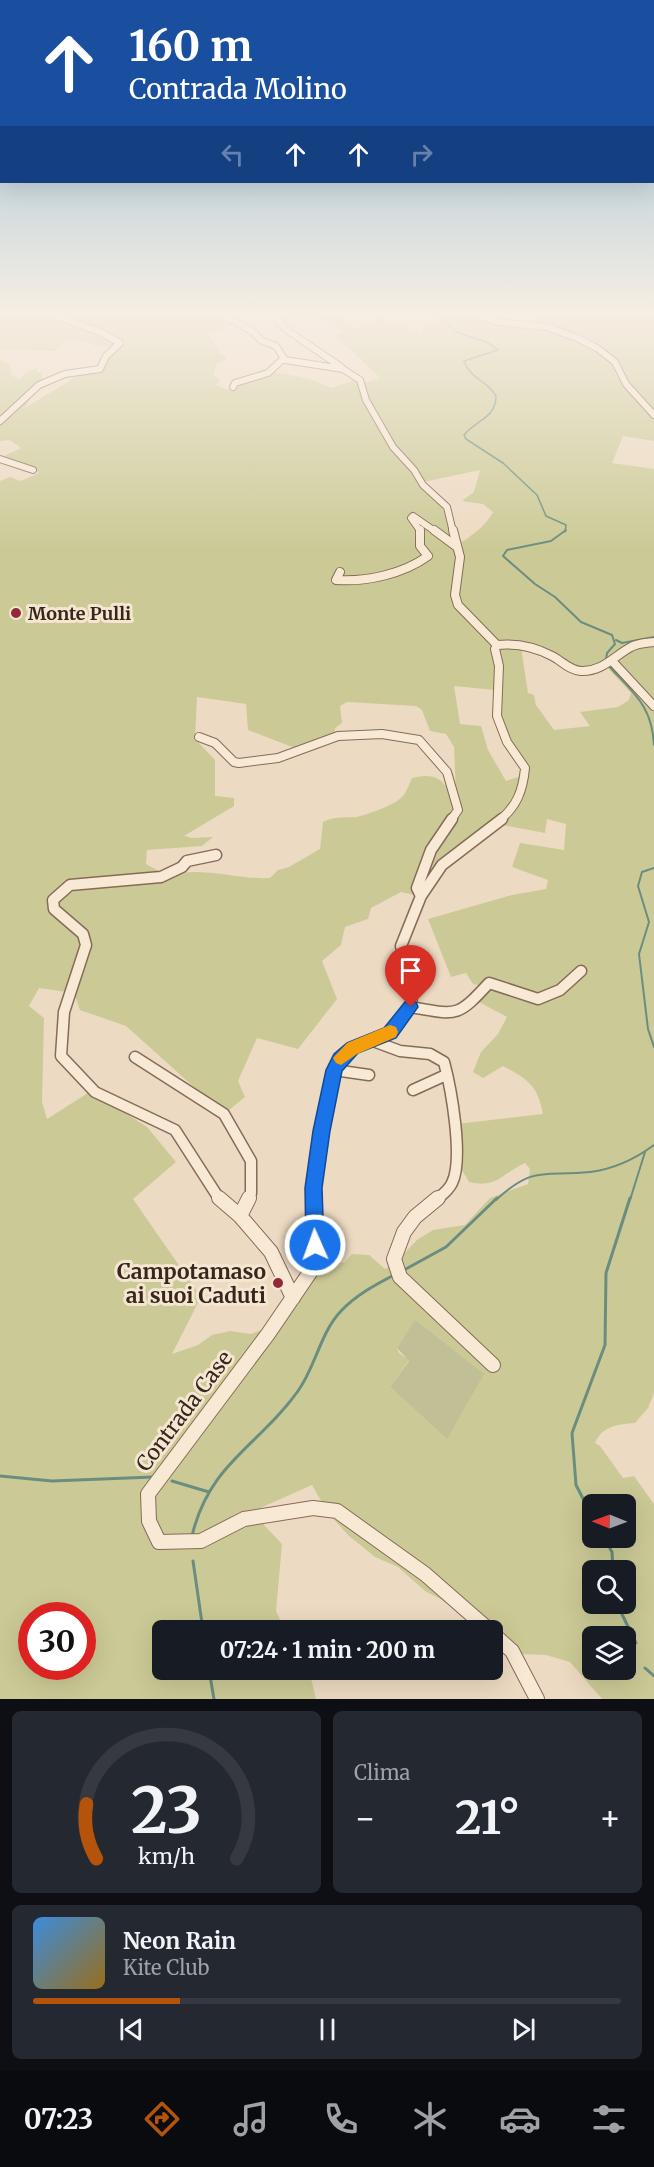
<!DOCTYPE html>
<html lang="it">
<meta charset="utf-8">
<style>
body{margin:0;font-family:Merriweather,serif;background:#242831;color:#f1f3f6;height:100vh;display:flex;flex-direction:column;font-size:22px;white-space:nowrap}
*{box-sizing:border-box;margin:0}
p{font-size:20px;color:#9ea1a6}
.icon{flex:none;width:33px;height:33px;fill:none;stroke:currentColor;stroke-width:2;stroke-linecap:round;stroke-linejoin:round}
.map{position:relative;height:1699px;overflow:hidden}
.side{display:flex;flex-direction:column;gap:12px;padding:12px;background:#0d0f14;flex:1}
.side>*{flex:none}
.top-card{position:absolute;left:0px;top:0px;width:654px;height:183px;box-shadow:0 6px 24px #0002;background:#1a4fa0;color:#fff;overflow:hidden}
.needle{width:39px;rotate:271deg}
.controls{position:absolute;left:582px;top:1494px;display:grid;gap:12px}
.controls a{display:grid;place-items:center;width:54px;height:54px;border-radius:9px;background:#171b24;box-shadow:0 6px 24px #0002;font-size:30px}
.speed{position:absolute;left:18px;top:1602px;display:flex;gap:12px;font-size:30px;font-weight:700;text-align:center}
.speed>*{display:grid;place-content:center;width:78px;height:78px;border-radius:50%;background:#171b24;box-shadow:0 6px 24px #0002;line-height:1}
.speed .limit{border:9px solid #d22;background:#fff;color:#111}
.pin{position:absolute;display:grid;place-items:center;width:51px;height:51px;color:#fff;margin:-62px -26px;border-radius:50% 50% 50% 0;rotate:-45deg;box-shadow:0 0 6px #0007}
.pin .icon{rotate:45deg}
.me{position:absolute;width:66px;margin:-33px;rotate:358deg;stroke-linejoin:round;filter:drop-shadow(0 0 4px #0008)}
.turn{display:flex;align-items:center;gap:21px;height:126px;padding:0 30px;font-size:27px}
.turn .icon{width:78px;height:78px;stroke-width:2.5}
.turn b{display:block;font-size:42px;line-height:51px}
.lanes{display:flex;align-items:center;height:57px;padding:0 30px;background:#0003;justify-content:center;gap:30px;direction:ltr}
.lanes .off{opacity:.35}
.big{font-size:45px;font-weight:700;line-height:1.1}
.side .widget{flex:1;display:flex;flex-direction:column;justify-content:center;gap:9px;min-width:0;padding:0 21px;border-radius:9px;background:#242831}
.side .dial{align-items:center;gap:0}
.dial svg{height:156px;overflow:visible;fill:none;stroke:#363941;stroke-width:7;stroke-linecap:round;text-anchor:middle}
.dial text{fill:#f1f3f6;stroke:none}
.song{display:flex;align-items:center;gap:18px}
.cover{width:72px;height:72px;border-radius:9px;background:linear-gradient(135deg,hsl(210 70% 55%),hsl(40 70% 35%))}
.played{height:6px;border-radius:3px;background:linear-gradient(90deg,#b45309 25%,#363941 25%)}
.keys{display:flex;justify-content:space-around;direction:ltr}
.heat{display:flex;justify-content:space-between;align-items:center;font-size:33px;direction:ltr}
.side .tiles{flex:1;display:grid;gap:12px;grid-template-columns:1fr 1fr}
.widget:last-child{grid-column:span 2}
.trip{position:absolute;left:152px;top:1620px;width:351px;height:60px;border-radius:9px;background:#171b24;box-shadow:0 6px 24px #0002;font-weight:700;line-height:60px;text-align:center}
.tabs{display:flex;height:96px;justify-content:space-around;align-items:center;background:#090b0e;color:#9ea1a6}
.tabs .icon{width:42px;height:42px}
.tabs .selected{color:#b45309}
.tabs b{font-size:27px;color:#f1f3f6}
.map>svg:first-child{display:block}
.green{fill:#cbca96;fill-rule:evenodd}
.cemetery{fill:#c0bf95}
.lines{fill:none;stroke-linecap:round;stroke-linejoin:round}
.stream-far2{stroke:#6b8d80;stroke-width:1.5}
.stream-far1{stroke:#6b8d80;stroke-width:2}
.stream{stroke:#6b8d80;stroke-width:3}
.street-far3-casing{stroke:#866b59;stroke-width:8}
.street-far2-casing{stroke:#866b59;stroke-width:10}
.street-far1-casing{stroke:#866b59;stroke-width:13}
.street-casing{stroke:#866b59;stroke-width:16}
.street-far3{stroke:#f8e9d5;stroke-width:6}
.street-far2{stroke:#f8e9d5;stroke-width:8}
.street-far1{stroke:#f8e9d5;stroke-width:10}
.street{stroke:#f8e9d5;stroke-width:14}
.route{fill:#1a73e8;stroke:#114b97;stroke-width:1.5}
.slow{fill:#f59e0b}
.poi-dot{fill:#942a39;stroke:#f5e6d1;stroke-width:2}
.labels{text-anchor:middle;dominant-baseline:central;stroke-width:6;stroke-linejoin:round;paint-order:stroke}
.poi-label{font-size:18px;font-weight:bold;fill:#36261d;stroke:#f5e6d1;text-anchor:start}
.near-poi-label{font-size:21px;font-weight:bold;fill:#36261d;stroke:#f5e6d1;text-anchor:end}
.near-street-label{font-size:21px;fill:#36261d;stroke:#f5e6d1}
</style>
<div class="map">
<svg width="654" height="1699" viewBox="0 0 654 1699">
<rect width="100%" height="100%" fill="#eddac2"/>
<path class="green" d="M 0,313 L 219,313 L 238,323 L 208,334 L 220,353 L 226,357 L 226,360 L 217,363 L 213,375 L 220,380 L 216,385 L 228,390 L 274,372 L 310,379 L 332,388 L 357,379 L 362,384 L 380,378 L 347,346 L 333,336 L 344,332 L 322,318 L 278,319 L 278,313 L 332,313 L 357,329 L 377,323 L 373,319 L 378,317 L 423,334 L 422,327 L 424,324 L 444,320 L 438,313 L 476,313 L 500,323 L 531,324 L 539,313 L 654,313 L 654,441 L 623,436 L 612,463 L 654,469 L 654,1393 L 648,1408 L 635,1423 C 619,1424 602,1426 595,1443 L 600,1446 L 623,1478 L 634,1476 L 654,1504 L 654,1699 L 602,1699 L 570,1662 L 546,1655 L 517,1654 L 492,1646 L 492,1630 L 477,1630 L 446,1602 L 425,1591 L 398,1567 L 375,1557 L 349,1536 L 328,1513 L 312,1485 L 258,1509 L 264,1525 L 282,1544 L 276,1611 L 285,1630 L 162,1630 L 162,1670 L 309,1670 L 316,1699 L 0,1699 L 0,481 L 10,477 L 21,481 L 39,473 L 4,456 L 21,448 L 10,440 L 0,441 L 0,359 L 9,364 L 12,376 L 20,379 L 28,371 L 37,368 L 37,372 L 42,373 L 42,379 L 46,383 L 32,395 L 25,408 L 87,370 L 97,370 L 103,359 L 119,346 L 94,346 L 85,341 L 65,340 L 55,351 L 0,349 ZM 480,470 L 474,492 L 462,501 L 483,504 L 493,512 C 487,525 471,536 459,544 L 446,507 L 423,482 ZM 521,647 L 552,656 L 583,671 L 605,665 L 631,693 L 629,700 L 618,707 L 580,712 L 590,726 L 554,730 L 536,705 L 534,695 L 528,693 ZM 454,686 L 495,690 L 504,739 L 520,762 L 524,775 L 506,781 L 488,750 L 481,726 L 460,724 ZM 197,697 L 246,704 L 248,730 L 295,748 L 334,739 L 335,728 L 342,723 L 340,706 L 347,702 L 416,706 L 422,710 L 430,731 L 446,734 L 454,747 L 456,793 L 449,791 C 440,775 429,774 412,778 C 409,784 407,791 403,796 C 397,804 367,815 356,817 C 343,818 335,816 323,822 L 320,849 L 289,867 L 278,870 L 270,878 C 237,880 200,865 168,876 L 146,864 L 147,850 L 202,846 L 213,837 L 192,838 L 184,836 L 234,806 L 234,798 L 215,796 L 215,760 L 195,739 ZM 547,819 L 566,824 L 564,850 L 520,843 L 512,867 L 548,880 L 546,889 L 512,895 L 428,919 L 451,977 L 466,973 L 473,984 L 489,987 L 479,1002 L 507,1017 L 498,1034 L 481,1052 L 473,1072 L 483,1078 L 503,1066 C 528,1079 538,1086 543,1114 L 457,1124 L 458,1163 L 469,1182 C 498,1189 502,1173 525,1163 L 530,1169 L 528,1184 L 490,1198 L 465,1225 L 433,1230 L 417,1240 L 394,1264 L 385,1269 L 369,1255 L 352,1254 L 344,1263 L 310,1259 L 273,1325 L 251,1334 L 230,1331 L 212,1335 L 198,1345 L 172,1354 L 201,1297 L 133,1199 L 176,1162 L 147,1127 L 91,1091 L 47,1119 L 42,1102 L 44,1018 L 29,1006 L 39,988 L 74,993 L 80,1010 L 126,1026 L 224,1114 L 245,1097 L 238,1081 L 257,1038 L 298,1049 L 337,999 L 322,961 L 341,945 L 345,927 L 368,919 L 371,908 L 401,892 L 420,896 L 453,856 L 497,824 L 545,833 ZM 416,1320 L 447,1439 L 390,1387 L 409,1360 L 399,1353 L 397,1348 ZM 592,1504 L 626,1504 L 626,1538 L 592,1538 ZM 592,1570 L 626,1570 L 626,1604 L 592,1604 ZM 32,1616 L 82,1616 L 82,1666 L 32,1666 ZM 592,1636 L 626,1636 L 626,1670 L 592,1670 Z"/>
<path class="cemetery" d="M 415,1320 L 484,1374 L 447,1439 L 390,1387 L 409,1361 L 397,1348 Z"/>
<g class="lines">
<path class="stream-far2" d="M 436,313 L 442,319
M 444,321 C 460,341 481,334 498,350 L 464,361 C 470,379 488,381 496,396 C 496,418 476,420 464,435 L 466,439 L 503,463 L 537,495 L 546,516 L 566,525 L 565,532"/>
<path class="stream-far1" d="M 566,530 L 551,541 L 507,550 L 503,556 L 535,584 L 555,597 L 581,622 L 612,635 L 615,644 L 607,653 L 606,660
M 616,640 L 622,643 L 654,637
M 608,665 C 633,693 652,705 654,745
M 654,868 L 642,872 L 638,886 L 649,922 L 639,954 L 648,1029 L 654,1047
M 496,1200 C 535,1164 545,1177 590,1172 C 614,1169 635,1159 654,1145
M 630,1200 L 645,1152"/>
<path class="stream" d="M 404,1270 L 446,1247 L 497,1198
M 0,1476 L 52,1481 L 153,1477
M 172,1481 L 209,1492
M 592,1516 L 576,1485 L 572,1433 L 605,1345 L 606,1273 L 630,1198
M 192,1536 C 209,1463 259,1446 298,1391 C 316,1366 320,1333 341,1311 C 356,1295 375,1285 394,1275
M 604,1538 L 612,1552 L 613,1570
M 193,1561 L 203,1630
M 617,1604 L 636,1643
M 645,1668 L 654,1676
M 209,1670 L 214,1699"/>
<defs>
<path id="street-far3" d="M 219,313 L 253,332 L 262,341 L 276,346 L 285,360 L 343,369 L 360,380 L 366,400 L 393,447 L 414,470 L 423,485 L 447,507 L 453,532
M 279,313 L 280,324 L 287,330 L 341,367
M 475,313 L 497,322 L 547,327 L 577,338 L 597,348 L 615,362 L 626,384 L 654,415
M 233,387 L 235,383 L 268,373 L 283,359
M 0,421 L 39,385 L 65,374 L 100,369 L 106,356 L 120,343 L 100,332 L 48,313
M 0,459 L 33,470
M 421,532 L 411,518 L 413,516 L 436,532"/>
<path id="street-far2" d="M 434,530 L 457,547
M 453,530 L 460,557 L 455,595 L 458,605 L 497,645
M 340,572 L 336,580 C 367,582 403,574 428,556 L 420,546 L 420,530
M 497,645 C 516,643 535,647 552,656 C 562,661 569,670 581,671 C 602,672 614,656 631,647 C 638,643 646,643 654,642
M 497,645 L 495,649 L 499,666 L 497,716 L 507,742 L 525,768 C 523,790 517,806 500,820
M 613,662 L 654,706
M 199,737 L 215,743 L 234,762 L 239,763 L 278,758 L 338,736 L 382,734 L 419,740 L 447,772 L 458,810 L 451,820"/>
<path id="street-far1" d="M 216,855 L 187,861 L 182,867 L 161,877 L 70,885 L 53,900 L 54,909 L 83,934 L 86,945 L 64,1012 L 61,1056 L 95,1092 L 175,1130 L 220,1200
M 421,896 L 417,888 L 431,850 L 452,819
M 411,1007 C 457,1015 457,1018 489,983 L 538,999 L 560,990 L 581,971
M 373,1041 L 400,1051 L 430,1054 L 444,1062 C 451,1088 464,1159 452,1183 C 449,1190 442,1195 436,1200
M 135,1057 L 224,1114 L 251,1161 L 251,1193 L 248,1200
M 334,1070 L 369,1075
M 413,1090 L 446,1075
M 313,1200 L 321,1131 L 334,1070 L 352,1048 L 390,1033 L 411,1007 L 412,994 L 401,946 L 421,896 L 442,865 L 502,819"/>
<path id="street" d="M 219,1198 L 240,1216 L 271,1252 L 293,1298
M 313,1198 L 315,1265 L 268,1334 L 148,1494 L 149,1521 L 159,1542 L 201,1541 L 244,1519 L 313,1508 L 337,1511 L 425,1574 L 489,1630
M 438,1198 L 415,1217 L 404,1232 L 394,1259 L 400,1277 L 493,1365
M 240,1216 L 249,1198
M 492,1633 L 512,1651 L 537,1699"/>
</defs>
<use href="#street-far3" class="street-far3-casing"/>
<use href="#street-far2" class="street-far2-casing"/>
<use href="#street-far1" class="street-far1-casing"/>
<use href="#street" class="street-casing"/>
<use href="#street-far3" class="street-far3"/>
<use href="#street-far2" class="street-far2"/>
<use href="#street-far1" class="street-far1"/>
<use href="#street" class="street"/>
</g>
<linearGradient id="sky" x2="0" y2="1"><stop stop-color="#8db9d3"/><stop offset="0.57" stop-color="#f7eee4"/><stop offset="1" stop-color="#f7eee4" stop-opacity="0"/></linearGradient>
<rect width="654" height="550" fill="url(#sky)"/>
<path class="route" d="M 411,1000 L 416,1002 L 418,1007 L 396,1038 L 358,1053 L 342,1071 L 330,1131 L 322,1188 L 324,1245 L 321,1252 L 315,1254 L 308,1252 L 306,1245 L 305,1188 L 313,1131 L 326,1070 L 334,1054 L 347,1043 L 384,1028 L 405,1002 Z"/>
<path class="slow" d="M 390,1025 L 396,1027 L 398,1032 L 396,1037 L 357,1054 L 341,1065 L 336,1063 L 333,1058 L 347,1043 Z"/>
<g class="poi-dot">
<circle cx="16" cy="613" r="6"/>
<circle cx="278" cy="1283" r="6"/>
</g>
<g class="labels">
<g class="poi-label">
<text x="28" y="613">Monte Pulli</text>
</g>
<g class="near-poi-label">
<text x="266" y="1271">Campotamaso<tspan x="266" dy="24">ai suoi Caduti</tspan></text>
</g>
<g class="near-street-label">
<text transform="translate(184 1411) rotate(-53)">Contrada Case</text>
</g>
</g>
</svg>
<div class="controls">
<a><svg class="needle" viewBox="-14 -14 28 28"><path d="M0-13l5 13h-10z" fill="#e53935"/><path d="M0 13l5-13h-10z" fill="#9ea1a6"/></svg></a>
<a><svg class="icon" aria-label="search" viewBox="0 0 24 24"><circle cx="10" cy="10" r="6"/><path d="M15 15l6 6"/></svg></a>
<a><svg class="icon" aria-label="layers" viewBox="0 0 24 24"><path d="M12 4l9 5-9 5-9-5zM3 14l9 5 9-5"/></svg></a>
</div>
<div class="speed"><div class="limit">30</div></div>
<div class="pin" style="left:411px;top:1007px;background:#d93025"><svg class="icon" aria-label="arrive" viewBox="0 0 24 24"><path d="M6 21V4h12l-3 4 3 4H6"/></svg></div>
<svg class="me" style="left:315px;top:1245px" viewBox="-20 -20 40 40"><circle r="17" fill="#1a73e8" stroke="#fff" stroke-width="3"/><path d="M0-11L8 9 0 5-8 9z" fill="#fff"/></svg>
<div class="trip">07:24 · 1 min · 200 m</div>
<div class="top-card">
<div class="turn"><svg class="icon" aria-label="ahead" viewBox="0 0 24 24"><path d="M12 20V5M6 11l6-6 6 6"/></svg><div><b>160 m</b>Contrada Molino</div></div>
<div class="lanes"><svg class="icon off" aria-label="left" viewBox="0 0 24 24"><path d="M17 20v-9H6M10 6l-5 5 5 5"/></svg><svg class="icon" aria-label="ahead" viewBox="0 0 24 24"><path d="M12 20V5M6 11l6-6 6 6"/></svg><svg class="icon" aria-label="ahead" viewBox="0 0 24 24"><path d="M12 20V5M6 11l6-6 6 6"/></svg><svg class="icon off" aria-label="right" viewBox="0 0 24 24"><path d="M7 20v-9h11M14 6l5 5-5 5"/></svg></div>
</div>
</div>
<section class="side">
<div class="tiles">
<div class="widget dial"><svg viewBox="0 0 100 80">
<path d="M14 69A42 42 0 1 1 86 69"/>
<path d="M14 69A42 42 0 0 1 9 41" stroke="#b45309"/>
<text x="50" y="56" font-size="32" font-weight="700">23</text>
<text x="50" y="72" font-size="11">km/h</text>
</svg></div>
<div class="widget"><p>Clima</p>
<div class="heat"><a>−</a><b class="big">21°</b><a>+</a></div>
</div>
<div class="widget">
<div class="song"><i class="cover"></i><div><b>Neon Rain</b><p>Kite Club</p></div></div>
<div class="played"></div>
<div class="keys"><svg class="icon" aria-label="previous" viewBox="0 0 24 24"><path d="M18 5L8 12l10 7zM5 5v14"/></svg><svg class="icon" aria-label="pause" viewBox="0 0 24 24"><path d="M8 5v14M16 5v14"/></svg><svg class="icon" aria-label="next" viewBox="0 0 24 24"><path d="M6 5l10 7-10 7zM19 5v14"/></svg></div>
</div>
</div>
</section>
<nav class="tabs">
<b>07:23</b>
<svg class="icon selected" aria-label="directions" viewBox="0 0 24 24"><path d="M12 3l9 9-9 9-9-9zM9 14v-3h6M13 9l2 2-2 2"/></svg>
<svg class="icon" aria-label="music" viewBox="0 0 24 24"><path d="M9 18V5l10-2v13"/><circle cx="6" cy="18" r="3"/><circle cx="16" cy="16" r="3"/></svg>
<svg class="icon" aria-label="phone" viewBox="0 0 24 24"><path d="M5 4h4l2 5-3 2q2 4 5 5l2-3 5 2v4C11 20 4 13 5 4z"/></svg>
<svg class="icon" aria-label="climate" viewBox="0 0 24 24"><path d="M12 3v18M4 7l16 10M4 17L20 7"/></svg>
<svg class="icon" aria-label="car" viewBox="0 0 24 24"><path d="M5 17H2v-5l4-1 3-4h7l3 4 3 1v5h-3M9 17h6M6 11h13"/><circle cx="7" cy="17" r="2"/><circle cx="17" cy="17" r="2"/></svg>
<svg class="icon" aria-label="filters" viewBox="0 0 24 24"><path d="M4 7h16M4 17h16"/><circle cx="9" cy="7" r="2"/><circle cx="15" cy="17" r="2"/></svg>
</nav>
